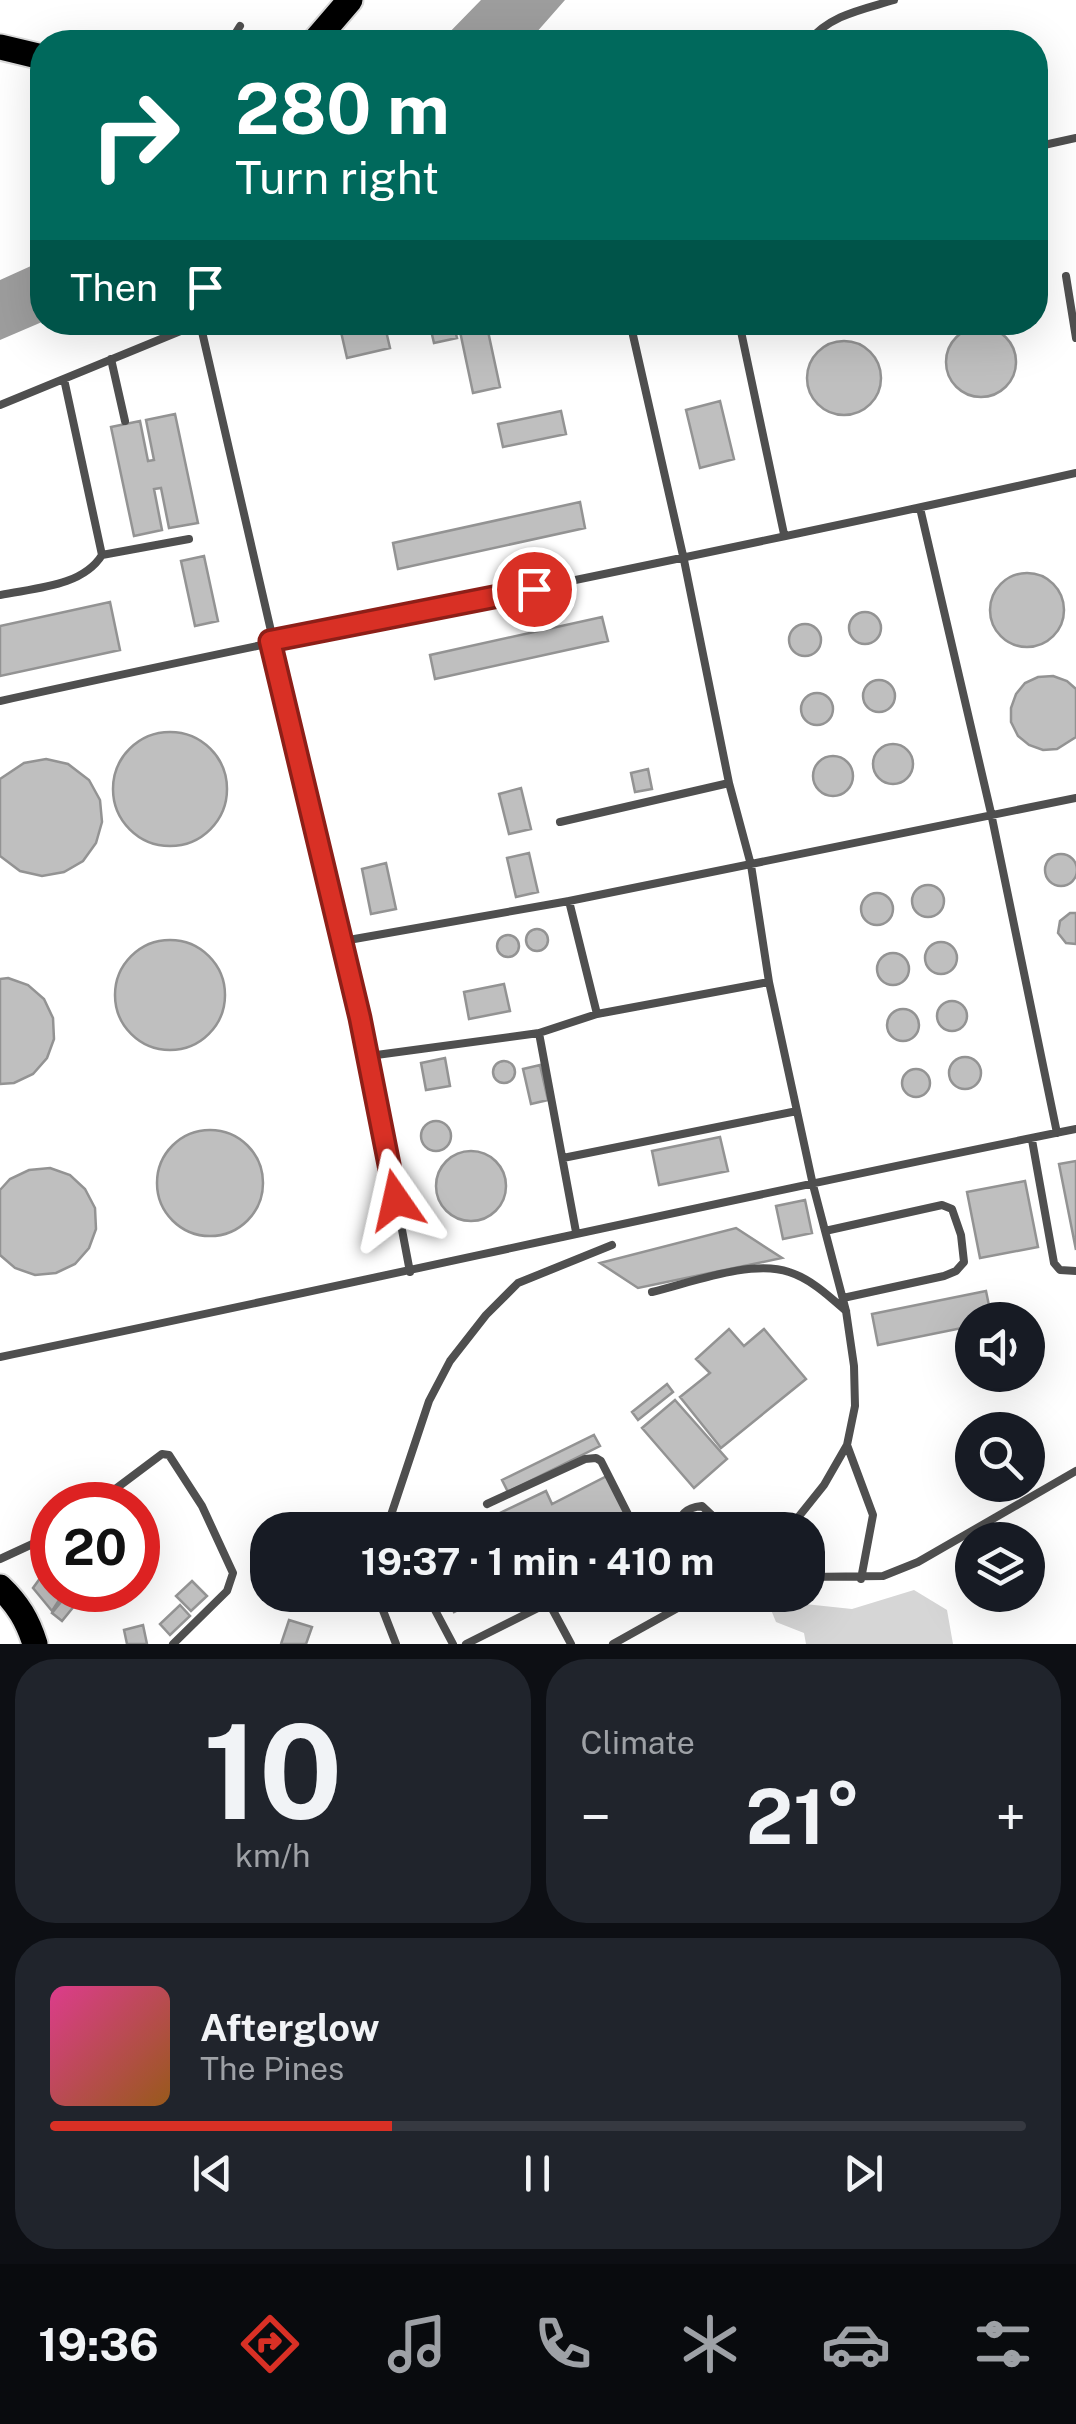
<!DOCTYPE html>
<meta charset="utf-8">
<style>
body{margin:0;font-family:"Public Sans",sans-serif;background:#20242c;color:#f1f3f6;height:100vh;display:flex;flex-direction:column;font-size:38px;white-space:nowrap}
*{box-sizing:border-box;margin:0}
p{font-size:32px;color:#9ea1a6}
.icon{flex:none;width:55px;height:55px;fill:none;stroke:currentColor;stroke-width:2;stroke-linecap:round;stroke-linejoin:round}
.map{position:relative;height:1644px;overflow:hidden}
.details{display:flex;flex-direction:column;gap:15px;padding:15px;background:#0d0f14;flex:1}
.details>*{flex:none}
.banner{position:absolute;left:30px;top:30px;width:1018px;height:305px;border-radius:40px;box-shadow:0 10px 40px #0002;background:#00695c;color:#fff;overflow:hidden}
.fabs{position:absolute;left:955px;top:1302px;display:grid;gap:20px}
.fabs a{display:grid;place-items:center;width:90px;height:90px;border-radius:50%;background:#171b24;box-shadow:0 10px 40px #0002;font-size:50px}
.speed{position:absolute;left:30px;top:1482px;display:flex;gap:20px;font-size:50px;font-weight:700;text-align:center}
.speed>*{display:grid;place-content:center;width:130px;height:130px;border-radius:50%;background:#171b24;box-shadow:0 10px 40px #0002;line-height:1}
.speed .limit{border:15px solid #d22;background:#fff;color:#111}
.pin{position:absolute;display:grid;place-items:center;width:85px;height:85px;color:#fff;margin:-42px;border:5px solid #fff;border-radius:50%;box-shadow:0 2px 10px #0007}
.me{position:absolute;width:110px;margin:-55px;rotate:349deg;stroke-linejoin:round;filter:drop-shadow(0 0 8px #0008)}
.turn{display:flex;align-items:center;gap:35px;height:210px;padding:0 40px;font-size:45px}
.turn .icon{width:130px;height:130px;stroke-width:2.5}
.turn b{display:block;font-size:70px;line-height:85px}
.then{display:flex;align-items:center;height:95px;padding:0 40px;background:#0003;gap:20px;font-size:38px}
.big{font-size:75px;font-weight:700;line-height:1.1}
.details .tile{flex:1;display:flex;flex-direction:column;justify-content:center;gap:15px;min-width:0;padding:0 35px;border-radius:40px;background:#20242c}
.details .dial{align-items:center;gap:0}
.dial b{font-size:130px;line-height:1}
.song{display:flex;align-items:center;gap:30px}
.cover{width:120px;height:120px;border-radius:15px;background:linear-gradient(135deg,hsl(330 70% 55%),hsl(30 70% 35%))}
.played{height:10px;border-radius:5px;background:linear-gradient(90deg,#d93025 35%,#363941 35%)}
.keys{display:flex;justify-content:space-around;direction:ltr}
.heat{display:flex;justify-content:space-between;align-items:center;font-size:55px;direction:ltr}
.details .tiles{flex:1;display:grid;gap:15px;grid-template-columns:1fr 1fr}
.tile:last-child{grid-column:span 2}
.trip{position:absolute;left:250px;top:1512px;width:575px;height:100px;border-radius:40px;background:#171b24;box-shadow:0 10px 40px #0002;font-weight:700;line-height:100px;text-align:center}
.tabs{display:flex;height:160px;justify-content:space-around;align-items:center;background:#090b0e;color:#9ea1a6}
.tabs .icon{width:70px;height:70px}
.tabs .on{color:#d93025}
.tabs b{font-size:45px;color:#f1f3f6}
.map>svg:first-child{display:block}
.green{fill:#d6d6d6}
.water{fill:#9d9d9d}
.building{fill:#bfbfbf;stroke:#939393;stroke-width:2.5}
.lines{fill:none;stroke-linecap:round;stroke-linejoin:round}
.primary-casing{stroke:#dbdbdb;stroke-width:29}
.service{stroke:#4f4f4f;stroke-width:8}
.primary{stroke:#000;stroke-width:25}
.route-casing{stroke:#8d1f18;stroke-width:25}
.route{stroke:#d93025;stroke-width:18}
</style>
<div class="map">
<svg width="1076" height="1644" viewBox="0 0 1076 1644">
<rect width="100%" height="100%" fill="#fff"/>
<path class="green" d="M 914,1590 L 947,1610 L 953,1644 L 806,1644 L 804,1633 L 776,1622 L 767,1600 L 852,1609 Z"/>
<path class="water" d="M 481,0 L 565,0 L 528,42 L 440,42 Z
M 42,261 L 42,322 L 0,340 L 0,280 Z"/>
<path class="building" d="M 384,322 L 390,348 L 347,358 L 341,332 Z
M 429,322 L 453,322 L 457,338 L 434,343 Z
M 458,322 L 486,322 L 500,387 L 473,393 Z
M946 362a35 35 0 1 1 70 0a35 35 0 1 1-70 0Z
M807 378a37 37 0 1 1 74 0a37 37 0 1 1-74 0Z
M 720,401 L 734,459 L 700,468 L 686,410 Z
M 561,411 L 566,434 L 503,447 L 498,424 Z
M 175,414 L 198,523 L 169,528 L 161,488 L 154,489 L 162,530 L 134,536 L 111,427 L 140,421 L 148,461 L 154,460 L 146,420 Z
M 580,502 L 585,528 L 398,569 L 393,543 Z
M 204,556 L 218,621 L 195,626 L 181,561 Z
M990 610a37 37 0 1 1 74 0a37 37 0 1 1-74 0Z
M 110,602 L 120,650 L 0,676 L 0,626 Z
M849 628a16 16 0 1 1 32 0a16 16 0 1 1-32 0Z
M 602,617 L 608,641 L 435,679 L 430,655 Z
M789 640a16 16 0 1 1 32 0a16 16 0 1 1-32 0Z
M 1053,676 L 1067,681 L 1076,689 L 1076,737 L 1057,749 L 1043,750 L 1029,745 L 1018,736 L 1011,722 L 1011,708 L 1016,694 L 1025,683 L 1038,677 Z
M863 696a16 16 0 1 1 32 0a16 16 0 1 1-32 0Z
M801 709a16 16 0 1 1 32 0a16 16 0 1 1-32 0Z
M113 789a57 57 0 1 1 114 0a57 57 0 1 1-114 0Z
M873 764a20 20 0 1 1 40 0a20 20 0 1 1-40 0Z
M813 776a20 20 0 1 1 40 0a20 20 0 1 1-40 0Z
M 46,759 L 68,764 L 89,780 L 100,800 L 102,822 L 96,843 L 83,861 L 64,872 L 42,876 L 20,871 L 0,856 L 0,779 L 24,763 Z
M 648,769 L 652,789 L 635,792 L 631,773 Z
M 521,788 L 531,829 L 509,834 L 499,794 Z
M 529,853 L 538,892 L 516,897 L 507,858 Z
M1045 870a16 16 0 1 1 32 0a16 16 0 1 1-32 0Z
M 386,863 L 396,909 L 371,914 L 362,869 Z
M912 901a16 16 0 1 1 32 0a16 16 0 1 1-32 0Z
M861 909a16 16 0 1 1 32 0a16 16 0 1 1-32 0Z
M 1070,913 L 1076,913 L 1076,944 L 1066,943 L 1058,933 L 1060,921 Z
M526 940a11 11 0 1 1 22 0a11 11 0 1 1-22 0Z
M497 946a11 11 0 1 1 22 0a11 11 0 1 1-22 0Z
M115 995a55 55 0 1 1 110 0a55 55 0 1 1-110 0Z
M925 958a16 16 0 1 1 32 0a16 16 0 1 1-32 0Z
M877 969a16 16 0 1 1 32 0a16 16 0 1 1-32 0Z
M 8,978 L 28,985 L 44,999 L 53,1018 L 54,1039 L 47,1058 L 33,1074 L 14,1083 L 0,1084 L 0,979 Z
M 504,984 L 510,1011 L 469,1019 L 464,992 Z
M937 1016a15 15 0 1 1 30 0a15 15 0 1 1-30 0Z
M887 1025a16 16 0 1 1 32 0a16 16 0 1 1-32 0Z
M949 1073a16 16 0 1 1 32 0a16 16 0 1 1-32 0Z
M 445,1058 L 450,1086 L 426,1090 L 421,1063 Z
M493 1072a11 11 0 1 1 22 0a11 11 0 1 1-22 0Z
M 540,1065 L 548,1100 L 531,1104 L 523,1069 Z
M902 1083a14 14 0 1 1 28 0a14 14 0 1 1-28 0Z
M421 1136a15 15 0 1 1 30 0a15 15 0 1 1-30 0Z
M157 1183a53 53 0 1 1 106 0a53 53 0 1 1-106 0Z
M 720,1137 L 728,1171 L 659,1185 L 652,1151 Z
M436 1186a35 35 0 1 1 70 0a35 35 0 1 1-70 0Z
M 1076,1161 L 1076,1250 L 1059,1164 Z
M 50,1168 L 70,1175 L 85,1189 L 95,1208 L 96,1229 L 89,1248 L 75,1264 L 56,1273 L 35,1275 L 15,1268 L 0,1255 L 0,1190 L 10,1179 L 29,1170 Z
M 1025,1181 L 1038,1247 L 980,1258 L 967,1192 Z
M 805,1200 L 812,1233 L 783,1239 L 776,1206 Z
M 736,1228 L 782,1258 L 638,1288 L 600,1263 Z
M 986,1291 L 992,1320 L 972,1320 L 972,1326 L 878,1345 L 872,1314 Z
M 729,1329 L 744,1346 L 764,1329 L 806,1379 L 721,1448 L 680,1397 L 710,1373 L 696,1359 Z
M 667,1384 L 673,1392 L 638,1420 L 632,1412 Z
M 675,1400 L 727,1459 L 694,1488 L 642,1428 Z
M 594,1435 L 600,1446 L 508,1492 L 502,1480 Z
M 607,1476 L 631,1524 L 619,1530 L 480,1530 L 477,1524 L 546,1491 L 552,1504 Z
M 46,1570 L 52,1577 L 52,1590 L 65,1591 L 52,1611 L 33,1588 Z
M 192,1581 L 207,1596 L 191,1611 L 176,1596 Z
M 446,1595 L 489,1595 L 454,1612 Z
M 65,1597 L 75,1605 L 62,1621 L 52,1613 Z
M 180,1605 L 190,1616 L 170,1635 L 160,1624 Z
M 289,1620 L 312,1627 L 306,1644 L 281,1644 Z
M 143,1625 L 147,1644 L 127,1644 L 124,1630 Z"/>
<g class="lines">
<defs>
<path id="primary" d="M 314,42 L 350,0
M 0,47 L 42,57
M 0,1587 C 18,1604 28,1621 35,1644"/>
</defs>
<use href="#primary" class="primary-casing"/>
<path class="service" d="M 230,42 L 240,26
M 808,42 C 830,15 861,10 894,0
M 1035,147 L 1076,138
M 1066,276 L 1076,338
M 203,322 L 200,323 L 369,1056 L 410,1272
M 630,322 L 684,560 L 729,783 L 751,865 L 769,982 L 813,1185 L 846,1311 L 854,1366 L 855,1406 L 847,1445 L 824,1485 L 788,1530
M 739,322 L 784,534
M 111,359 L 125,421
M 0,405 L 200,323
M 920,508 L 991,813 L 1057,1133
M 102,555 L 189,539
M 0,595 C 34,588 82,587 102,555 L 64,379
M 0,701 C 358,622 718,554 1076,473
M 560,822 L 729,783
M 569,901 L 597,1014
M 343,941 L 569,901 L 1076,798
M 539,1033 L 576,1232
M 369,1056 L 539,1033 L 597,1014 L 769,982
M 1032,1140 L 1054,1263 L 1060,1270 L 1076,1271
M 563,1158 L 797,1111
M 825,1231 L 942,1205 L 952,1209 L 961,1235 L 964,1262 L 956,1271 L 944,1276 L 843,1298
M 652,1292 C 690,1283 752,1259 789,1272 C 811,1279 829,1296 846,1311
M 0,1357 C 359,1283 717,1201 1076,1129
M 847,1445 L 873,1515 L 861,1579
M 487,1504 L 585,1459 L 596,1458 L 601,1461 L 636,1530
M 94,1505 L 162,1454 L 169,1455 L 202,1506 L 233,1573 L 227,1591 L 173,1644
M 386,1530 L 429,1401 L 450,1361 L 486,1315 L 518,1283 L 612,1245
M 677,1530 C 680,1514 685,1508 702,1506 L 717,1520 L 717,1530
M 0,1559 L 52,1535
M 808,1577 L 883,1576 L 918,1562 L 1076,1471
M 377,1595 L 396,1644
M 427,1595 L 453,1644
M 549,1603 L 571,1644
M 466,1644 L 564,1595
M 613,1644 L 701,1595"/>
<use href="#primary" class="primary"/>
</g>
<g class="lines">
<defs>
<path id="route" d="M 396,1200 L 360,1018 L 270,641 L 534,589"/>
</defs>
<use href="#route" class="route-casing"/>
<use href="#route" class="route"/>
</g>
</svg>
<div class="fabs">
<a><svg class="icon" aria-label="sound" viewBox="0 0 24 24"><path d="M4 9h4l5-4v14l-5-4H4zM17 9q2 3 0 6"/></svg></a>
<a><svg class="icon" aria-label="search" viewBox="0 0 24 24"><circle cx="10" cy="10" r="6"/><path d="M15 15l6 6"/></svg></a>
<a><svg class="icon" aria-label="layers" viewBox="0 0 24 24"><path d="M12 4l9 5-9 5-9-5zM3 14l9 5 9-5"/></svg></a>
</div>
<div class="speed"><div class="limit">20</div></div>
<div class="pin" style="left:534px;top:589px;background:#d93025"><svg class="icon" aria-label="arrive" viewBox="0 0 24 24"><path d="M6 21V4h12l-3 4 3 4H6"/></svg></div>
<svg class="me" style="left:396px;top:1200px" viewBox="-20 -20 40 40"><path d="M0-17L14 15 0 8-14 15z" fill="#d93025" stroke="#fff" stroke-width="4"/></svg>
<div class="trip">19:37 · 1 min · 410 m</div>
<div class="banner">
<div class="turn"><svg class="icon" aria-label="right" viewBox="0 0 24 24"><path d="M7 20v-9h11M14 6l5 5-5 5"/></svg><div><b>280 m</b>Turn right</div></div>
<div class="then">Then<svg class="icon" aria-label="arrive" viewBox="0 0 24 24"><path d="M6 21V4h12l-3 4 3 4H6"/></svg></div>
</div>
</div>
<section class="details">
<div class="tiles">
<div class="tile dial"><b>10</b><p>km/h</p></div>
<div class="tile"><p>Climate</p>
<div class="heat"><a>−</a><b class="big">21°</b><a>+</a></div>
</div>
<div class="tile">
<div class="song"><i class="cover"></i><div><b>Afterglow</b><p>The Pines</p></div></div>
<div class="played"></div>
<div class="keys"><svg class="icon" aria-label="previous" viewBox="0 0 24 24"><path d="M18 5L8 12l10 7zM5 5v14"/></svg><svg class="icon" aria-label="pause" viewBox="0 0 24 24"><path d="M8 5v14M16 5v14"/></svg><svg class="icon" aria-label="next" viewBox="0 0 24 24"><path d="M6 5l10 7-10 7zM19 5v14"/></svg></div>
</div>
</div>
</section>
<nav class="tabs">
<b>19:36</b>
<svg class="icon on" aria-label="directions" viewBox="0 0 24 24"><path d="M12 3l9 9-9 9-9-9zM9 14v-3h6M13 9l2 2-2 2"/></svg>
<svg class="icon" aria-label="music" viewBox="0 0 24 24"><path d="M9 18V5l10-2v13"/><circle cx="6" cy="18" r="3"/><circle cx="16" cy="16" r="3"/></svg>
<svg class="icon" aria-label="phone" viewBox="0 0 24 24"><path d="M5 4h4l2 5-3 2q2 4 5 5l2-3 5 2v4C11 20 4 13 5 4z"/></svg>
<svg class="icon" aria-label="climate" viewBox="0 0 24 24"><path d="M12 3v18M4 7l16 10M4 17L20 7"/></svg>
<svg class="icon" aria-label="car" viewBox="0 0 24 24"><path d="M5 17H2v-5l4-1 3-4h7l3 4 3 1v5h-3M9 17h6M6 11h13"/><circle cx="7" cy="17" r="2"/><circle cx="17" cy="17" r="2"/></svg>
<svg class="icon" aria-label="filters" viewBox="0 0 24 24"><path d="M4 7h16M4 17h16"/><circle cx="9" cy="7" r="2"/><circle cx="15" cy="17" r="2"/></svg>
</nav>
